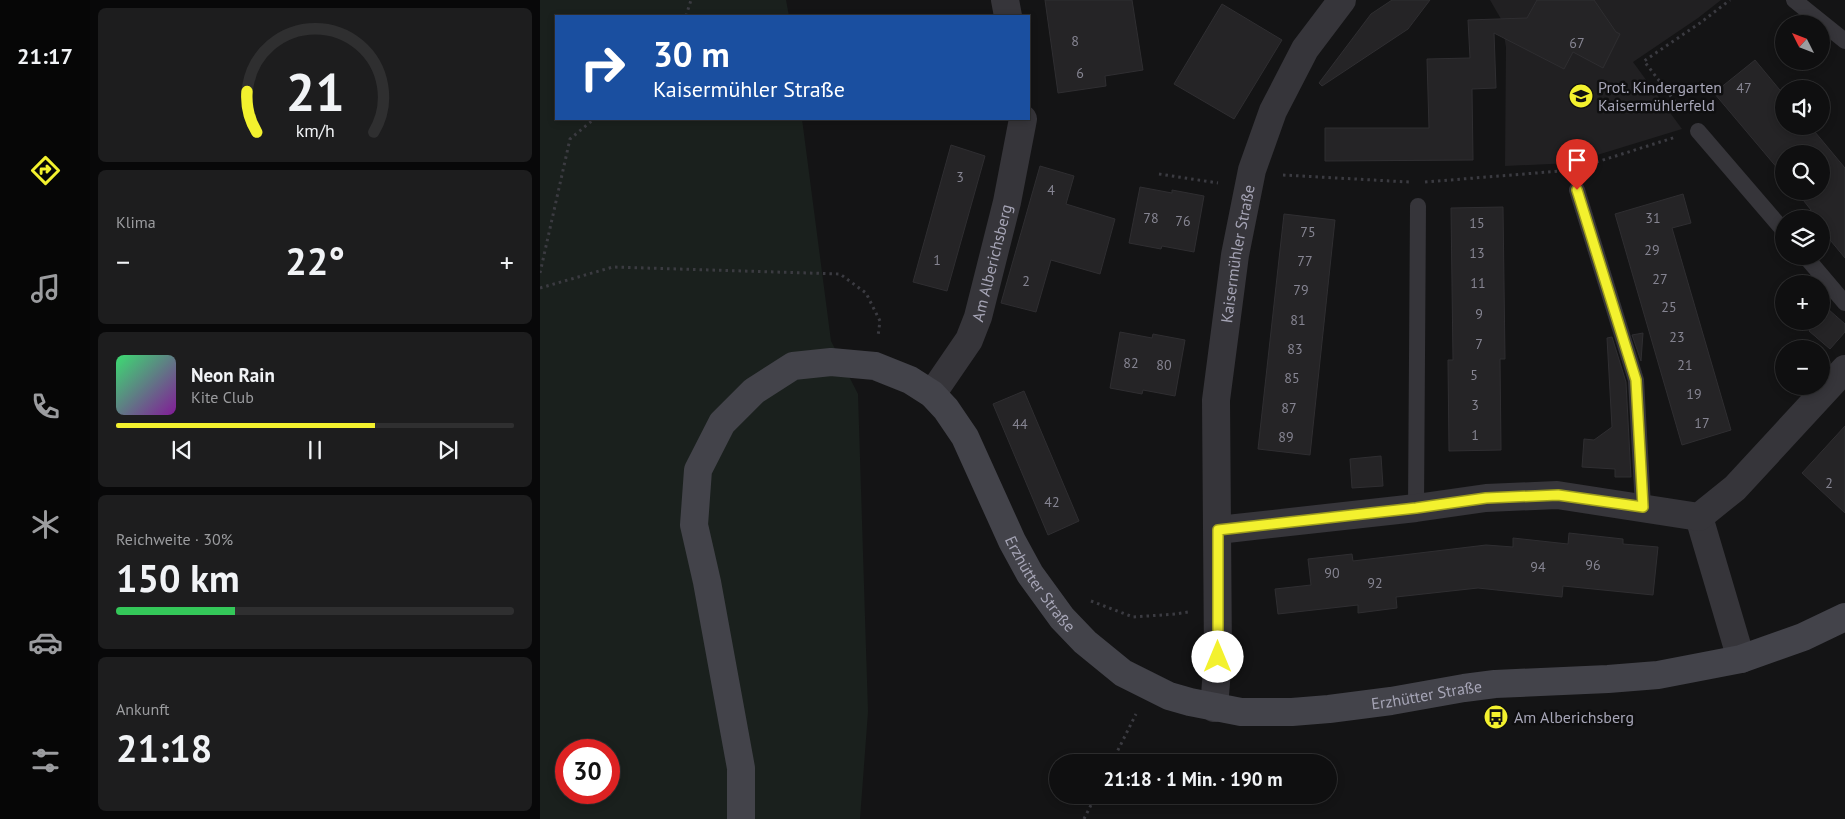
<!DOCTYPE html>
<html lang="de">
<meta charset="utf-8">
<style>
body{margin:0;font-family:"PT Sans",sans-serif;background:#1d1d1e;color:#f1f3f6;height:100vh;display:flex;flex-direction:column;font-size:19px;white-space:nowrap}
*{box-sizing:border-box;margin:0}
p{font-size:16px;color:#9b9c9f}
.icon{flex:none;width:28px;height:28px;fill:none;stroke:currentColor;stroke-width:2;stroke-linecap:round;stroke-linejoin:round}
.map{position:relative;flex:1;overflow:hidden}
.sheet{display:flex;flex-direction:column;gap:8px;padding:8px;background:#080809;width:450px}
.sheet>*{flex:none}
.hud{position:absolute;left:15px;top:15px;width:475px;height:105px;border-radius:0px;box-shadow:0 2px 8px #0003,0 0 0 1px #2f2f30;background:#1a4fa0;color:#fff;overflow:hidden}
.needle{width:32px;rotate:312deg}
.controls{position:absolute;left:1235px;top:15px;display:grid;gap:10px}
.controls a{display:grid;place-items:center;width:55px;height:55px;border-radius:50%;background:#0f0f10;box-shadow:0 2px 8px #0003,0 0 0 1px #2f2f30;font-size:25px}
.speed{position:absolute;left:15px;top:739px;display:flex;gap:10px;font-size:25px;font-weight:700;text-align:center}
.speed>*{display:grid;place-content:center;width:65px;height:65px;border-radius:50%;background:#0f0f10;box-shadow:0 2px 8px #0003,0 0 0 1px #2f2f30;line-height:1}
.speed .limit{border:8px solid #d22;background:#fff;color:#111}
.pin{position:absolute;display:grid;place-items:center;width:42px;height:42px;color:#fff;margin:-51px -21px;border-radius:50% 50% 50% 0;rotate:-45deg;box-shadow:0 0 5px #0007}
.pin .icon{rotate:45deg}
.me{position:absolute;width:55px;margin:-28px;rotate:0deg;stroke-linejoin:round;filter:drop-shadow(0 0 4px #0008)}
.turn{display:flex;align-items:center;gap:18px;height:105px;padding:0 15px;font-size:22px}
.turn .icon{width:65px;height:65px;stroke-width:2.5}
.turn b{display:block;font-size:35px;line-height:42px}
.big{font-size:38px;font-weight:700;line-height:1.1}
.sheet .tile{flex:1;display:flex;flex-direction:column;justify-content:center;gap:8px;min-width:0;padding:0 18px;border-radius:8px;background:#1d1d1e}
.sheet .dial{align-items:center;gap:0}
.dial svg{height:130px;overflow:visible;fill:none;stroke:#2f2f30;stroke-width:7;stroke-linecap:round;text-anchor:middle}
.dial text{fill:#f1f3f6;stroke:none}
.song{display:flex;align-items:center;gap:15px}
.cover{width:60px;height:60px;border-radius:8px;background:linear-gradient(135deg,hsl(140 70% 55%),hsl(290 70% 35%))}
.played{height:5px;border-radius:2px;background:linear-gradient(90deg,#f3f12e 65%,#2f2f30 65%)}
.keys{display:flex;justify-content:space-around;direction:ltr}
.heat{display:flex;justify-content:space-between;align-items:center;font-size:28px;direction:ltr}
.charge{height:8px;border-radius:4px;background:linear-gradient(90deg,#34c759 30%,#2f2f30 0)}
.trip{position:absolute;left:509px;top:754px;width:288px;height:50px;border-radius:25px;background:#0f0f10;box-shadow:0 2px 8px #0003,0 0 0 1px #2f2f30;font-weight:700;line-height:50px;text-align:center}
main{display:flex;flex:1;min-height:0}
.dock{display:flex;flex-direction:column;width:90px;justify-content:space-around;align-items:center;background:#060606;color:#9b9c9f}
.dock .icon{width:35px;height:35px}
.dock .on{color:#f3f12e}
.dock b{font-size:22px;color:#f1f3f6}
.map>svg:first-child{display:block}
.built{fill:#212022}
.green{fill:#1a201d;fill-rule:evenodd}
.building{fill:#252426;stroke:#2f2e31}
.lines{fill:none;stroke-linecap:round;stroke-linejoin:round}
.path{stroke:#3b3b41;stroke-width:3;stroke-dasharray:2.5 4;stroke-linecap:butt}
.lane{stroke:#36353a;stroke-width:16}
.street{stroke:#36353a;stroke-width:28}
.secondary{stroke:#43434a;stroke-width:28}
.route-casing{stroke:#9e9d1e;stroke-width:12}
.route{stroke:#f3f12e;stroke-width:9}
.labels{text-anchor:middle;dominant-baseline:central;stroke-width:5;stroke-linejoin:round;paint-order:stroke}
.number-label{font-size:14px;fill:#868592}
.poi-label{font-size:16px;fill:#a6a5b6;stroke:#0f0f10;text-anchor:start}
.street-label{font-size:16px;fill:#a6a5b6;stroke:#0f0f10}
</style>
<main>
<nav class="dock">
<b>21:17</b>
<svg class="icon on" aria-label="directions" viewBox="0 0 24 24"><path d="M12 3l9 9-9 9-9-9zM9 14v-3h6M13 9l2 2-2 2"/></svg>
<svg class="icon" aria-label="music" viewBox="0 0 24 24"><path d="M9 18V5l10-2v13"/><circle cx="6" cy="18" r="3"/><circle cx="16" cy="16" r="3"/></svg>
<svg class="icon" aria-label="phone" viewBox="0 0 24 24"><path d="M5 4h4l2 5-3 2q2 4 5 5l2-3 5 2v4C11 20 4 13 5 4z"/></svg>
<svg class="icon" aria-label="climate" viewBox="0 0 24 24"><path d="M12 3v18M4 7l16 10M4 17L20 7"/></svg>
<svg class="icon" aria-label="car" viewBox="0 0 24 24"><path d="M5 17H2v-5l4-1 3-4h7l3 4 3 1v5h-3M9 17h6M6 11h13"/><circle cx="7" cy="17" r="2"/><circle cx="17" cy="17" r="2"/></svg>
<svg class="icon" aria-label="filters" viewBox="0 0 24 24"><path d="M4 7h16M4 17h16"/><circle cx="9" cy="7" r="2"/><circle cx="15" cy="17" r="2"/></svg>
</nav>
<section class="sheet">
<div class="tile dial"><svg viewBox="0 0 100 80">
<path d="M14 69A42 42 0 1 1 86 69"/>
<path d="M14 69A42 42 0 0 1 8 44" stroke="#f3f12e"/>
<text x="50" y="56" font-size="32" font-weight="700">21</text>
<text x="50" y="72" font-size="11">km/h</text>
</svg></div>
<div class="tile"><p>Klima</p>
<div class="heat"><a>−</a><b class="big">22°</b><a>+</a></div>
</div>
<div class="tile">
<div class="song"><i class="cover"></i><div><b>Neon Rain</b><p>Kite Club</p></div></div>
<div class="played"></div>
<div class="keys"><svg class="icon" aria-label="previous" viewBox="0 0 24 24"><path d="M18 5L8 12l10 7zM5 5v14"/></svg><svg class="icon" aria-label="pause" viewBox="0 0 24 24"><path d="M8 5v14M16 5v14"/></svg><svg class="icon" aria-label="next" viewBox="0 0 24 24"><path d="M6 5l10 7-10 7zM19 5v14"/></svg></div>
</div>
<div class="tile"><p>Reichweite · 30%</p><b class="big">150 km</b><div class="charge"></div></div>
<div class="tile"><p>Ankunft</p><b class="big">21:18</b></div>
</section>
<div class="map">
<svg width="1305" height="819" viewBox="0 0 1305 819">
<rect width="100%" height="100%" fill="#141415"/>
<path class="built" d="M 950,0 L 1181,0 L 1158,18 L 1093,62 L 1142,129 L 1031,163 L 965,166 L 966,47 L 961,19 Z"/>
<path class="green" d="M 0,0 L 246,0 L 249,16 L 16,16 L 16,119 L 262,119 L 291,341 L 318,394 L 328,712 L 320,819 L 0,819 ZM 26,750 L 69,750 L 69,792 L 26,792 Z"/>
<path class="building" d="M 505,0 L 592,0 L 603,70 L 565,76 L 566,86 L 518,93 Z
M 852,0 L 890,0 L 868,29 L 782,86 L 779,83 L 831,14 Z
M 997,0 L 1054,0 L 1076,32 L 1080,34 L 1063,68 L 1033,52 L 1024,69 L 954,33 L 956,88 L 932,89 L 933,160 L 785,161 L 785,128 L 889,128 L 887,59 L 930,58 L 928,20 L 987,18 Z
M 682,4 L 742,40 L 694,119 L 634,84 Z
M 1215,60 L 1244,95 L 1244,126 L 1270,126 L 1305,168 L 1305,258 L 1281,229 L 1281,219 L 1272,219 L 1267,213 L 1271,210 L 1256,191 L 1281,191 L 1281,154 L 1244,154 L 1244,176 L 1174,93 Z
M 411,145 L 445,156 L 407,291 L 373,282 Z
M 500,166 L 534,176 L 526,204 L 575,219 L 560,274 L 511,260 L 496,312 L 461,303 Z
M 600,187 L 632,193 L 632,190 L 664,196 L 654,252 L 622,246 L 621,249 L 589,243 Z
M 1143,194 L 1151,223 L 1132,228 L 1191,430 L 1142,445 L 1075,214 Z
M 963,207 L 965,359 L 960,359 L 961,450 L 909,451 L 908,360 L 913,360 L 911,208 Z
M 744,214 L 795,220 L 770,455 L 718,449 Z
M 1288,309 L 1305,324 L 1305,332 L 1290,349 L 1269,331 L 1278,321 L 1281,321 L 1281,317 Z
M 580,332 L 612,338 L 613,334 L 645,340 L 635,396 L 603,390 L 602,394 L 570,388 Z
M 1103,333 L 1101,361 L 1092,335 Z
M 1072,337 L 1086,382 L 1091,477 L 1075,477 L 1075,469 L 1042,467 L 1044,439 L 1054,440 L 1072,427 L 1067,338 Z
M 484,391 L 539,521 L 508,535 L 453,404 Z
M 1305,426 L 1305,513 L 1262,473 Z
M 841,456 L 843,486 L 812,488 L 810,459 Z
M 1029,533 L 1083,539 L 1083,544 L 1118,547 L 1113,595 L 1023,586 L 1022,597 L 938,588 L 856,597 L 857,608 L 818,613 L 818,605 L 738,614 L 735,589 L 771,585 L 768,559 L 812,554 L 813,561 L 946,545 L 973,547 L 973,538 L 1028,544 Z"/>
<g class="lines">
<path class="path" d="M 146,16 L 151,0
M 1143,112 L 1104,61 L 1160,23 L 1190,0
M 1044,166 L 1136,137
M 619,174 L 678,183
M 743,175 L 869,182
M 885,182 L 1021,171
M 0,273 L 30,139 L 54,119
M 0,288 L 73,267 L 300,274 L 326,293 L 340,321 L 338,336
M 551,601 L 593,617 L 636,614 L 648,612
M 572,762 L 596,714
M 544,819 L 556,795"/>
<path class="lane" d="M 1254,0 L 1305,41
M 1158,131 L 1244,231
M 1037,190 L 1096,380 L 1103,507
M 1265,256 L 1305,303
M 876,508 L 878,206"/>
<g class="street">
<path d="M 465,0 L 468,16"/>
<path id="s1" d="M 392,394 L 429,340 L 438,317 L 467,202 L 483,119"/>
<path d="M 1159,517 L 1201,659"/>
<path d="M 678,530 L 876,508 L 946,498 L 1017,495 L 1159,517 L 1195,488 L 1305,369"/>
<path id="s2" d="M 674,708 L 678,657 L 676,400 L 695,255 L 712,170 L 733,111 L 765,49 L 802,0"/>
</g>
<path class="secondary" id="s3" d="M 201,819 L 201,768 L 167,582 L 154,525 L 158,470 L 182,423 L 214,391 L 253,366 L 291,362 L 335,366 L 370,380 L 392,394 L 406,409 L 425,437 L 472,541 L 490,574 L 522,618 L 545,642 L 583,673 L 629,696 L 650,702 L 701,712 L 752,712 L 789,709 L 851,701 L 924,688 L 955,684 L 1068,679 L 1118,675 L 1201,659 L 1263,637 L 1305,617"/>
</g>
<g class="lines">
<defs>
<path id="route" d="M 678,657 L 678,530 L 876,508 L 946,498 L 1018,495 L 1103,507 L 1096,380 L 1037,190"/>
</defs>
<use href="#route" class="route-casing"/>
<use href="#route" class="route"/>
</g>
<defs>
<symbol id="school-disc" viewBox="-11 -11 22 22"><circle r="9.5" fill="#f3f12e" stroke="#0f0f10"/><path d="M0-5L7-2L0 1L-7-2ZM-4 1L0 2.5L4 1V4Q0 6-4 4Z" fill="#111"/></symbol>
<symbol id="bus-disc" viewBox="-11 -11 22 22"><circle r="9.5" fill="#f3f12e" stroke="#0f0f10"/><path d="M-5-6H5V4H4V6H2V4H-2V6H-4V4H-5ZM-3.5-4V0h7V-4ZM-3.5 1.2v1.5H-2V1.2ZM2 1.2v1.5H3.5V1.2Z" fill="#111"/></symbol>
</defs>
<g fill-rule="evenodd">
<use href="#school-disc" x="1027" y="82" width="28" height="28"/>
<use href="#bus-disc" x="942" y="703" width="28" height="28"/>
</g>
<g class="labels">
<g class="number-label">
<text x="535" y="41">8</text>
<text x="1037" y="43">67</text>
<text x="540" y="73">6</text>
<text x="1204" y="88">47</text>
<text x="420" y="177">3</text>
<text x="511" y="190">4</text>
<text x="611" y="218">78</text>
<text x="1113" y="218">31</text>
<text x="643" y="221">76</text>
<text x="937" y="223">15</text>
<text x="768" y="232">75</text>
<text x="1112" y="250">29</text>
<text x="937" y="253">13</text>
<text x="397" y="260">1</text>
<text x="765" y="261">77</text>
<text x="1120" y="279">27</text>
<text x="486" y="281">2</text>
<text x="938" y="283">11</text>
<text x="761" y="290">79</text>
<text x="1129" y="307">25</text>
<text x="939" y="314">9</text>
<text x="758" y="320">81</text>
<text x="1137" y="337">23</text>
<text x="939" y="344">7</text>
<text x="755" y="349">83</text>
<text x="591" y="363">82</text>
<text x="624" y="365">80</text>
<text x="1145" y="365">21</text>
<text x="934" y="375">5</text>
<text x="752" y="378">85</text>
<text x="1154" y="394">19</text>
<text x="935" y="405">3</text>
<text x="749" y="408">87</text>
<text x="1162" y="423">17</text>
<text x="480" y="424">44</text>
<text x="935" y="435">1</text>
<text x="746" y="437">89</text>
<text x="1289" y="483">2</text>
<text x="512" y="502">42</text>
<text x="1053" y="565">96</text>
<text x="998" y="567">94</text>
<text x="792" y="573">90</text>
<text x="835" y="583">92</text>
</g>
<g class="poi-label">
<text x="1058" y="87">Prot. Kindergarten<tspan x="1058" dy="18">Kaisermühlerfeld</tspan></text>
<text x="974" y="717">Am Alberichsberg</text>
</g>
<g class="street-label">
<text stroke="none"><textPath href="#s2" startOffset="456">Kaisermühler Straße</textPath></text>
<text stroke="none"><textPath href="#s1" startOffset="146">Am Alberichsberg</textPath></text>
<text stroke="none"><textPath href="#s3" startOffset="864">Erzhütter Straße</textPath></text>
<text stroke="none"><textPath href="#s3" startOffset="1299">Erzhütter Straße</textPath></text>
</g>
</g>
</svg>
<div class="controls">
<a><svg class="needle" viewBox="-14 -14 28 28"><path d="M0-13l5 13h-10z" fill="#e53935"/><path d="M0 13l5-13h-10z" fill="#9b9c9f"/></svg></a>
<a><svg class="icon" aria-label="sound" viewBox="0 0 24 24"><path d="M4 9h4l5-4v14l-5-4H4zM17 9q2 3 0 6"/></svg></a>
<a><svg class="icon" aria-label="search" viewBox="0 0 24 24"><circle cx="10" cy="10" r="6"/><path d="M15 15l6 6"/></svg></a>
<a><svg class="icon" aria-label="layers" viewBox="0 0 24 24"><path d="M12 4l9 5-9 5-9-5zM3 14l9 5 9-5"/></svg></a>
<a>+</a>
<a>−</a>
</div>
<div class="speed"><div class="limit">30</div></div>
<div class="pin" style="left:1037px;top:190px;background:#d93025"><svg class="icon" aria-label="arrive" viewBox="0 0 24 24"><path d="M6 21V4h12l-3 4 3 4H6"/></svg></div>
<svg class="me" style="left:678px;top:657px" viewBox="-20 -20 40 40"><circle r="19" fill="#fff"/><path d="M0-13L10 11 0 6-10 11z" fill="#f3f12e"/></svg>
<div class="trip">21:18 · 1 Min. · 190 m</div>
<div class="hud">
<div class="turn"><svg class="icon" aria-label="right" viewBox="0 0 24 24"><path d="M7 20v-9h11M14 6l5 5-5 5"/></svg><div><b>30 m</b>Kaisermühler Straße</div></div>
</div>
</div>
</main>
